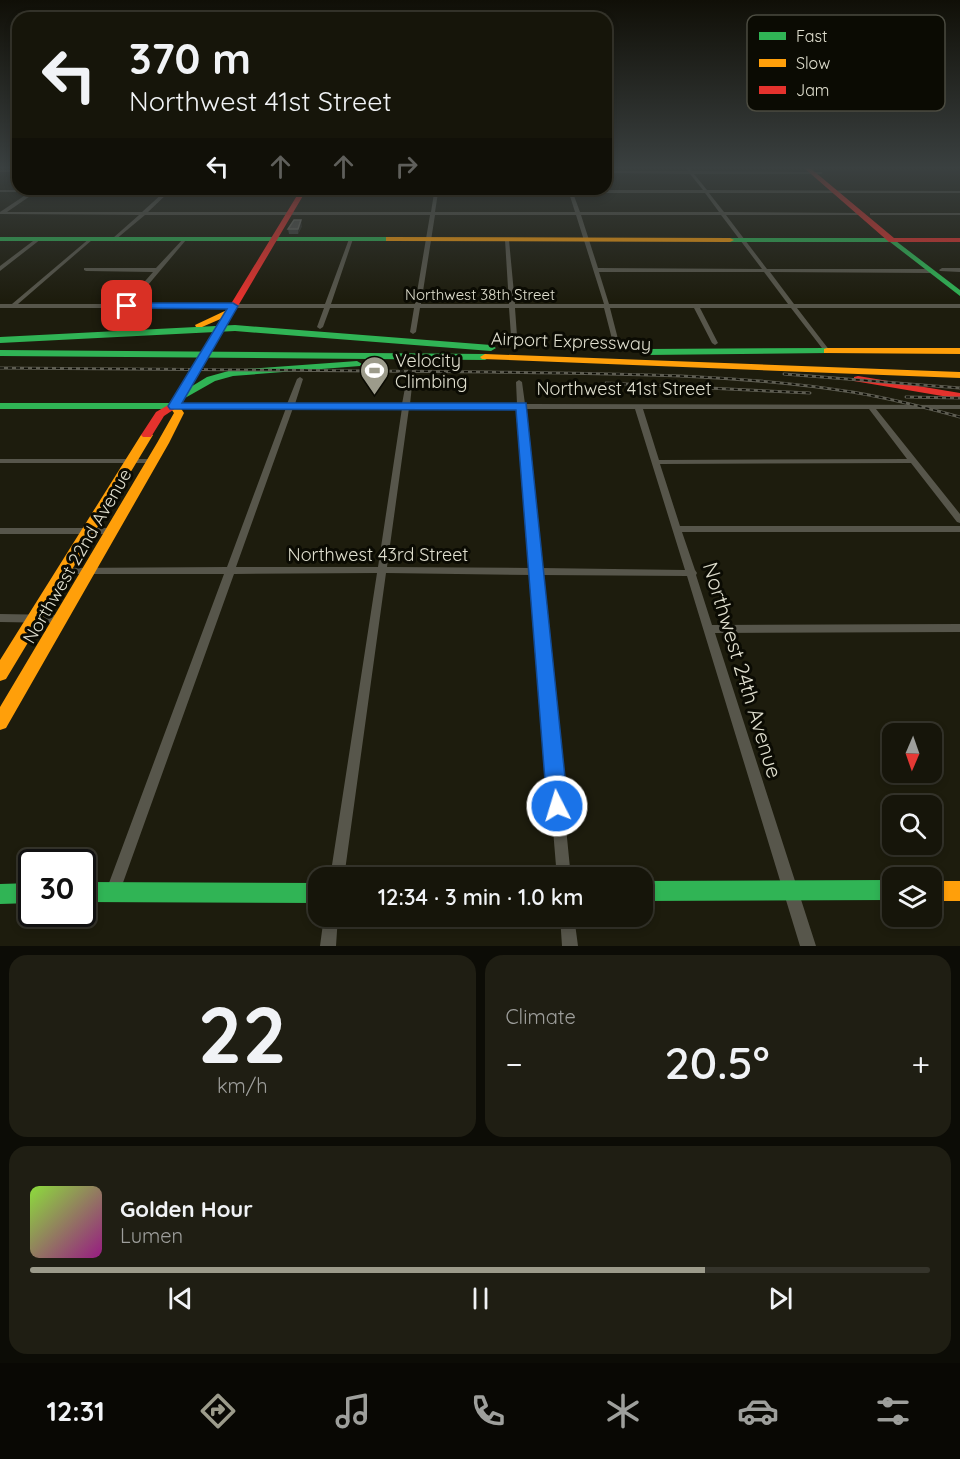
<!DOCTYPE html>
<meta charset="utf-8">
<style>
body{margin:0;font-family:Quicksand,sans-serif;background:#1f1e13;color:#f1f3f6;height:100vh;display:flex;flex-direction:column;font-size:22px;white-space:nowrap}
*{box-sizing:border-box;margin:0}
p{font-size:20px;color:#9e9f9c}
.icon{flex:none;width:33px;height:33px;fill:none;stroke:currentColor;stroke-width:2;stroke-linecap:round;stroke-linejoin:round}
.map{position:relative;height:946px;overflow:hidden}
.details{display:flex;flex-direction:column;gap:9px;padding:9px;background:#0c0c06;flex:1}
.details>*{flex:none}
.hud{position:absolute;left:12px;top:12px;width:600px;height:183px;border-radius:18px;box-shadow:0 3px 9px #0003,0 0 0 2px #35342b;background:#16150a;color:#f1f3f6;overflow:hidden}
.needle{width:39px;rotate:182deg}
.buttons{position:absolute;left:882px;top:723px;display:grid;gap:12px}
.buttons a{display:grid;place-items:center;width:60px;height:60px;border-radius:12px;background:#16150a;box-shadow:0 3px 9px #0003,0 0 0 2px #35342b;font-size:30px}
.speed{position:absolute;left:18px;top:849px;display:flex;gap:12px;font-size:30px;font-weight:700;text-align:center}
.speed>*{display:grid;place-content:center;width:78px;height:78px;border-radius:50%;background:#16150a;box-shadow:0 3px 9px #0003,0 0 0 2px #35342b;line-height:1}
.speed .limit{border:3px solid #111;border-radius:9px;background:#fff;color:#111}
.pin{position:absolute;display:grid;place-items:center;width:51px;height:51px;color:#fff;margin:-26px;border-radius:12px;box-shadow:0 3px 9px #0006}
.me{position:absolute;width:66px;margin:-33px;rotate:355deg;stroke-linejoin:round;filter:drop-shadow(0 0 4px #0008)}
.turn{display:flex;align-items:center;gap:21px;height:126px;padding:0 18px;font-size:27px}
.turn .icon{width:78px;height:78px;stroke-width:2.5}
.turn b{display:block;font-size:42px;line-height:51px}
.lanes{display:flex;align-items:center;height:57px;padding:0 18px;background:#0003;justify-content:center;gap:30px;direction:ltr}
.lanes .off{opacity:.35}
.big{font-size:45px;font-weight:600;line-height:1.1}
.details .widget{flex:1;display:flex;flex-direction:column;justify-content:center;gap:9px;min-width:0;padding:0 21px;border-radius:18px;background:#1f1e13}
.details .dial{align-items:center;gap:0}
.dial b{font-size:78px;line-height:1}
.song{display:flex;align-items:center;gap:18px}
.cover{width:72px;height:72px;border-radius:9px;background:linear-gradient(135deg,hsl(90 70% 55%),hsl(310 70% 35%))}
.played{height:6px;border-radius:3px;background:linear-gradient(90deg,#9c9b8b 75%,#35342b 75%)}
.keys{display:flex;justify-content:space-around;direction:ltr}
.heat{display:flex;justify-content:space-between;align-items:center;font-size:33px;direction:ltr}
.details .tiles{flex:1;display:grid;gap:9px;grid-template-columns:1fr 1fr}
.widget:last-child{grid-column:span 2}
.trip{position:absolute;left:308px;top:867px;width:345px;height:60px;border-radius:18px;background:#16150a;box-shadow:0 3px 9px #0003,0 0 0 2px #35342b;font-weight:600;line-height:60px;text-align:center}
.dock{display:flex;height:96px;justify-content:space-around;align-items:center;background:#090804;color:#9e9f9c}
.dock .icon{width:42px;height:42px}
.dock .selected{color:#9c9b8b}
.dock b{font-size:27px;color:#f1f3f6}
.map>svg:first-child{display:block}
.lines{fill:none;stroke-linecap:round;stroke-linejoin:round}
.street{fill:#57564b;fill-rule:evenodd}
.fast{fill:#30b455;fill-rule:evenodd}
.slow{fill:#ff9f0a;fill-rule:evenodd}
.jam{fill:#e5322d;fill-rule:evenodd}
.rail-casing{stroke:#5e5d52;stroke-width:3}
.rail{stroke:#0b0b03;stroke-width:1.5;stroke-dasharray:4;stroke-linecap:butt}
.wall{fill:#434440}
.shaded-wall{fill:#2d2d25}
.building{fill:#54544f;stroke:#6a6a63;stroke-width:1.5}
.route{fill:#1a73e8;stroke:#114b97;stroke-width:1.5}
.labels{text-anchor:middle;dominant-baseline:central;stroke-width:6;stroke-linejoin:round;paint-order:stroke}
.far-street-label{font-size:15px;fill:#e0dfcf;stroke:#0b0b03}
.street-label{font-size:18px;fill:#e0dfcf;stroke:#0b0b03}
.poi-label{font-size:18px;fill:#e0dfcf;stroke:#0b0b03;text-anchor:start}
.near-street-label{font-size:21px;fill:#e0dfcf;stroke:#0b0b03}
.key{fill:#0b0b03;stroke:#4b4b40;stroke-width:1.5}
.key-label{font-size:16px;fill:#e0dfcf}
</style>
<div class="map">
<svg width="960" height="946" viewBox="0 0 960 946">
<rect width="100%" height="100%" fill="#1d1c0d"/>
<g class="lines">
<path class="street" d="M 685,167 L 689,167 L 692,171 L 821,172 L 823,173 L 821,174 L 694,174 L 707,190 L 960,191 L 960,193 L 709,193 L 724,212 L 861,213 L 863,214 L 861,215 L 726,215 L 767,269 L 931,269 L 934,271 L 931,273 L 770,272 L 794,304 L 960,304 L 960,308 L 797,308 L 830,351 L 827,353 L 825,352 L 791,308 L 700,308 L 718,343 L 715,345 L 712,343 L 694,308 L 610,308 L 618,339 L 615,341 L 612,339 L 604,308 L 515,308 L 517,336 L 514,338 L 511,336 L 509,308 L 420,308 L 416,332 L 413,334 L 410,332 L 414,308 L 330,308 L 323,327 L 320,329 L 317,327 L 324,308 L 0,308 L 0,304 L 12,304 L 90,238 L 92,238 L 92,240 L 18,304 L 125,304 L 153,272 L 86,271 L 84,270 L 84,268 L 156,268 L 184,238 L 186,238 L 186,240 L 132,304 L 325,304 L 349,239 L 351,238 L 353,239 L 331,304 L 415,304 L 430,215 L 145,215 L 115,240 L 113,240 L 113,238 L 139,215 L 0,214 L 0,212 L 30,192 L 0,192 L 0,190 L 435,190 L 435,189 L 439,189 L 439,190 L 568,190 L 568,189 L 572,189 L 573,190 L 703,190 L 690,174 L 606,173 L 606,171 L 688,171 ZM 36,192 L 164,192 L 142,212 L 7,212 ZM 169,192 L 434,193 L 431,212 L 148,212 ZM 438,193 L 569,193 L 575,212 L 435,212 ZM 573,193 L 705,193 L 719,212 L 580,212 ZM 435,215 L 576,215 L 604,304 L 515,304 L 509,240 L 507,239 L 505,240 L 509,304 L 421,304 ZM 581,215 L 721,215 L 762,269 L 598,268 ZM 599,272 L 764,272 L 788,304 L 609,304 Z
M 0,170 L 18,170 L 18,172 L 0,172 Z
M 870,213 L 960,213 L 960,215 L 870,215 Z
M 37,238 L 41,239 L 0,271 L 0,266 Z
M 942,268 L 960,268 L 960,272 L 940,271 L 939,270 Z
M 410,375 L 413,377 L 410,404 L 517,404 L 516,382 L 519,380 L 522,382 L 525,404 L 960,405 L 960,409 L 876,409 L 960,514 L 960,523 L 957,522 L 911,463 L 660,464 L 680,526 L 960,526 L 960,532 L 682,532 L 695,570 L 697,573 L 696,575 L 712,625 L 960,624 L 960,632 L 715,633 L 816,946 L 800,946 L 687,576 L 541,575 L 571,878 L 557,878 L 532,575 L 386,573 L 344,878 L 330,878 L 377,573 L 234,574 L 120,891 L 118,896 L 113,898 L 108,896 L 106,891 L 224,574 L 63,574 L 60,573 L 58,571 L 60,569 L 63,568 L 227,567 L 286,408 L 171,408 L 170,406 L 171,404 L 287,404 L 297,379 L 300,377 L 303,379 L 295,404 L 402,404 L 407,377 ZM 293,408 L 402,408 L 378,567 L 236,567 ZM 409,408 L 518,409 L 531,568 L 387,567 ZM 525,409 L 635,409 L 685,570 L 541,568 ZM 643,409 L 869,409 L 907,459 L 659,460 Z
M 0,459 L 153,459 L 157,461 L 153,463 L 0,463 Z
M 0,528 L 111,528 L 114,529 L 116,531 L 114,533 L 111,534 L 0,534 Z
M 0,614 L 60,615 L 64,616 L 65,619 L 64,622 L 60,623 L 0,622 Z
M 324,916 L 338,916 L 336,946 L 320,946 Z
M 560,916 L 574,916 L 578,946 L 562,946 Z"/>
<path class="fast" d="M 0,237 L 389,237 L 393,239 L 389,241 L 0,241 Z
M 727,238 L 892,238 L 960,290 L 960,296 L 890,242 L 727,242 Z
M 235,325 L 491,345 L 496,348 L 491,351 L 235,331 L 0,343 L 0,337 Z
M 827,348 L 830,349 L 830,353 L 647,355 L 642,352 L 647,349 Z
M 0,350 L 485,354 L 490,357 L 485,360 L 0,356 Z
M 357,361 L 362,364 L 360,366 L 233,376 L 215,381 L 185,398 L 181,399 L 176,396 L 207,377 L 232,370 Z
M 0,403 L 170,403 L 175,406 L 170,409 L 0,409 Z
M 892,880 L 892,900 L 642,901 L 642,881 Z
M 82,882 L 318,883 L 318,903 L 82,902 Z
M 32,883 L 32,903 L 0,904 L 0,884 Z"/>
<path class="slow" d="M 386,237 L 730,238 L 734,240 L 730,242 L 389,241 L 386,241 Z
M 229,309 L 232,310 L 232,314 L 202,327 L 196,327 L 195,325 Z
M 827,348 L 960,348 L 960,354 L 824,353 L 824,349 Z
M 485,354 L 960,372 L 960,378 L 482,359 L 480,357 Z
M 174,403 L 178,404 L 184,413 L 169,443 L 6,728 L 0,730 L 0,707 L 157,443 L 174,413 L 169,406 Z
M 147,432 L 153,435 L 6,679 L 0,681 L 0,660 L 141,435 Z
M 932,881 L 960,881 L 960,901 L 932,901 Z"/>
<path class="jam" d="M 803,167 L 809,167 L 894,238 L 960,238 L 960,242 L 889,242 Z
M 301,189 L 307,189 L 179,406 L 164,416 L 151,437 L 143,437 L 141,435 L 156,412 L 170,404 Z
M 858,376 L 960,393 L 960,399 L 854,381 L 854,377 Z"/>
<defs>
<path id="rail" d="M 0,368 C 163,369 326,370 489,372 C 610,374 732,373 852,392 C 888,398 924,407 960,417
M 784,374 L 960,388
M 606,383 L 810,393
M 906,397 L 960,398"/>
</defs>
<use href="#rail" class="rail-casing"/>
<use href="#rail" class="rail"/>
</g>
<path class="wall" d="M 302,226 L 298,234 L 289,234 L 288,229 Z"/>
<path class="shaded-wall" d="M 301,220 L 302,226 L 298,234 L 298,229 Z"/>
<path class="building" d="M 294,220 L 301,220 L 298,229 L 288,229 Z"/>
<linearGradient id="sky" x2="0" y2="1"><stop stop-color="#100f07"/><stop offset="0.56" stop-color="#3a4040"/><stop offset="1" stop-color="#3a4040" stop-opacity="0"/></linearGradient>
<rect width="960" height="300" fill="url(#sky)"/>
<path class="route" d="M 127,303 L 233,303 L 238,306 L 182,403 L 526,403 L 568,806 L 565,814 L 557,817 L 550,814 L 547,806 L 516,410 L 170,409 L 168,406 L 227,309 L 123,308 L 123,304 Z"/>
<defs>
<symbol id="stadium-pin" viewBox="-11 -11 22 30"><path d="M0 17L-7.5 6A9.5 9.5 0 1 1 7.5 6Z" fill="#9c9b8b" stroke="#0b0b03"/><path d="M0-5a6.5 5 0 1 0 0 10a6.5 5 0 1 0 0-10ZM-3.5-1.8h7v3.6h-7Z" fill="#fff"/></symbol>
</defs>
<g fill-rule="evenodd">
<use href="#stadium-pin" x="358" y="354" width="33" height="45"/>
</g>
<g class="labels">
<g class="far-street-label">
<text x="480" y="294">Northwest 38th Street</text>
</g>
<g class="street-label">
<text transform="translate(571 341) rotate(2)">Airport Expressway</text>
<text x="624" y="388">Northwest 41st Street</text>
<text x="378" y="554">Northwest 43rd Street</text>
<text transform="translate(77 556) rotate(-60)">Northwest 22nd Avenue</text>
</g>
<g class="poi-label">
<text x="395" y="360">Velocity<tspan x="395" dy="21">Climbing</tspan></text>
</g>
<g class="near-street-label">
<text transform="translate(743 670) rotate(73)">Northwest 24th Avenue</text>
</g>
</g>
<rect x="747" y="15" width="198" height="96" rx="9" class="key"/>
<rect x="759" y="32" width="27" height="8" fill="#30b455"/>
<rect x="759" y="59" width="27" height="8" fill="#ff9f0a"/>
<rect x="759" y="86" width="27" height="8" fill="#e5322d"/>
<g class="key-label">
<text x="796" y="42">Fast</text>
<text x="796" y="69">Slow</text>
<text x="796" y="96">Jam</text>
</g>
</svg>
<div class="buttons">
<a><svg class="needle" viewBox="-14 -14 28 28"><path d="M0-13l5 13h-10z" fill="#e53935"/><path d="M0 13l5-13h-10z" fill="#9e9f9c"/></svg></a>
<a><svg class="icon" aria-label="search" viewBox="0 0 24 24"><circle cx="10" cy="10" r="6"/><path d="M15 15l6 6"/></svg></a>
<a><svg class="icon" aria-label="layers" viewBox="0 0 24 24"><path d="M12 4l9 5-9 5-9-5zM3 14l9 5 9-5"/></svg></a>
</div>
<div class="speed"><div class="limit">30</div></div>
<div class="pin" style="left:127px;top:306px;background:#d93025"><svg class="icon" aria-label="arrive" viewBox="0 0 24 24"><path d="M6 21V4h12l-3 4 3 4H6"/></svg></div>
<svg class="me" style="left:557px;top:806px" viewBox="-20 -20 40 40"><circle r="17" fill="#1a73e8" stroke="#fff" stroke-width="3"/><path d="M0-11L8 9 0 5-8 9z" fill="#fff"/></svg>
<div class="trip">12:34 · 3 min · 1.0 km</div>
<div class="hud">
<div class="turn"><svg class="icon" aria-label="left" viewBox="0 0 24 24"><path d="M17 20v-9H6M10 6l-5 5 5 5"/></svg><div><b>370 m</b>Northwest 41st Street</div></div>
<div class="lanes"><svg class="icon" aria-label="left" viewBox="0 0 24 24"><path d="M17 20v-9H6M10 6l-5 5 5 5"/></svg><svg class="icon off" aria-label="ahead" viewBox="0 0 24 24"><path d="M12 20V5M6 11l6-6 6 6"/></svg><svg class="icon off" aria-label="ahead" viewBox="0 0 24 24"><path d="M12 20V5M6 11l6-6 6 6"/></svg><svg class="icon off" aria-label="right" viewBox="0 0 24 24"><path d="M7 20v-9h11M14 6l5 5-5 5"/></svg></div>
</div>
</div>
<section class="details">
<div class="tiles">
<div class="widget dial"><b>22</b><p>km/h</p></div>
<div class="widget"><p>Climate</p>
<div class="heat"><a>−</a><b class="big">20.5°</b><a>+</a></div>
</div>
<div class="widget">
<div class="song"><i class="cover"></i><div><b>Golden Hour</b><p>Lumen</p></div></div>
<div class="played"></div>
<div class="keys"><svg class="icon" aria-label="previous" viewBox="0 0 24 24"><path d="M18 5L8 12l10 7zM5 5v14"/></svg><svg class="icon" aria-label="pause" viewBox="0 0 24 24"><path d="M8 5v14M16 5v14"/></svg><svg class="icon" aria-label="next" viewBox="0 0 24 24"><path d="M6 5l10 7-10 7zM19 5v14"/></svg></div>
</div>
</div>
</section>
<nav class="dock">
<b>12:31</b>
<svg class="icon selected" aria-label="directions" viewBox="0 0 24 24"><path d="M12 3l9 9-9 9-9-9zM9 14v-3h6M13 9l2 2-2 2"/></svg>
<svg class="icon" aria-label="music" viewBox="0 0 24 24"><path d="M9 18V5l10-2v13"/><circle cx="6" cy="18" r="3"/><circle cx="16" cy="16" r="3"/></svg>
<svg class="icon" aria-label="phone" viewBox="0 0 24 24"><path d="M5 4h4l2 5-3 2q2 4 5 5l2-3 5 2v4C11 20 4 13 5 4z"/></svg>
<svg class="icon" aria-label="climate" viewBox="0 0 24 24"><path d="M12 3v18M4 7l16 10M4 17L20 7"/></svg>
<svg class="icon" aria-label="car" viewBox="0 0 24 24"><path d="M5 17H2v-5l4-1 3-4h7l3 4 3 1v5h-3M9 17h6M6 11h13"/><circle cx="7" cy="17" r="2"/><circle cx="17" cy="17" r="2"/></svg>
<svg class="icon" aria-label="filters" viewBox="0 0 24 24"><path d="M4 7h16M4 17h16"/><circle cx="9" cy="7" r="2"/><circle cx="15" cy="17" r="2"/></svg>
</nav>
